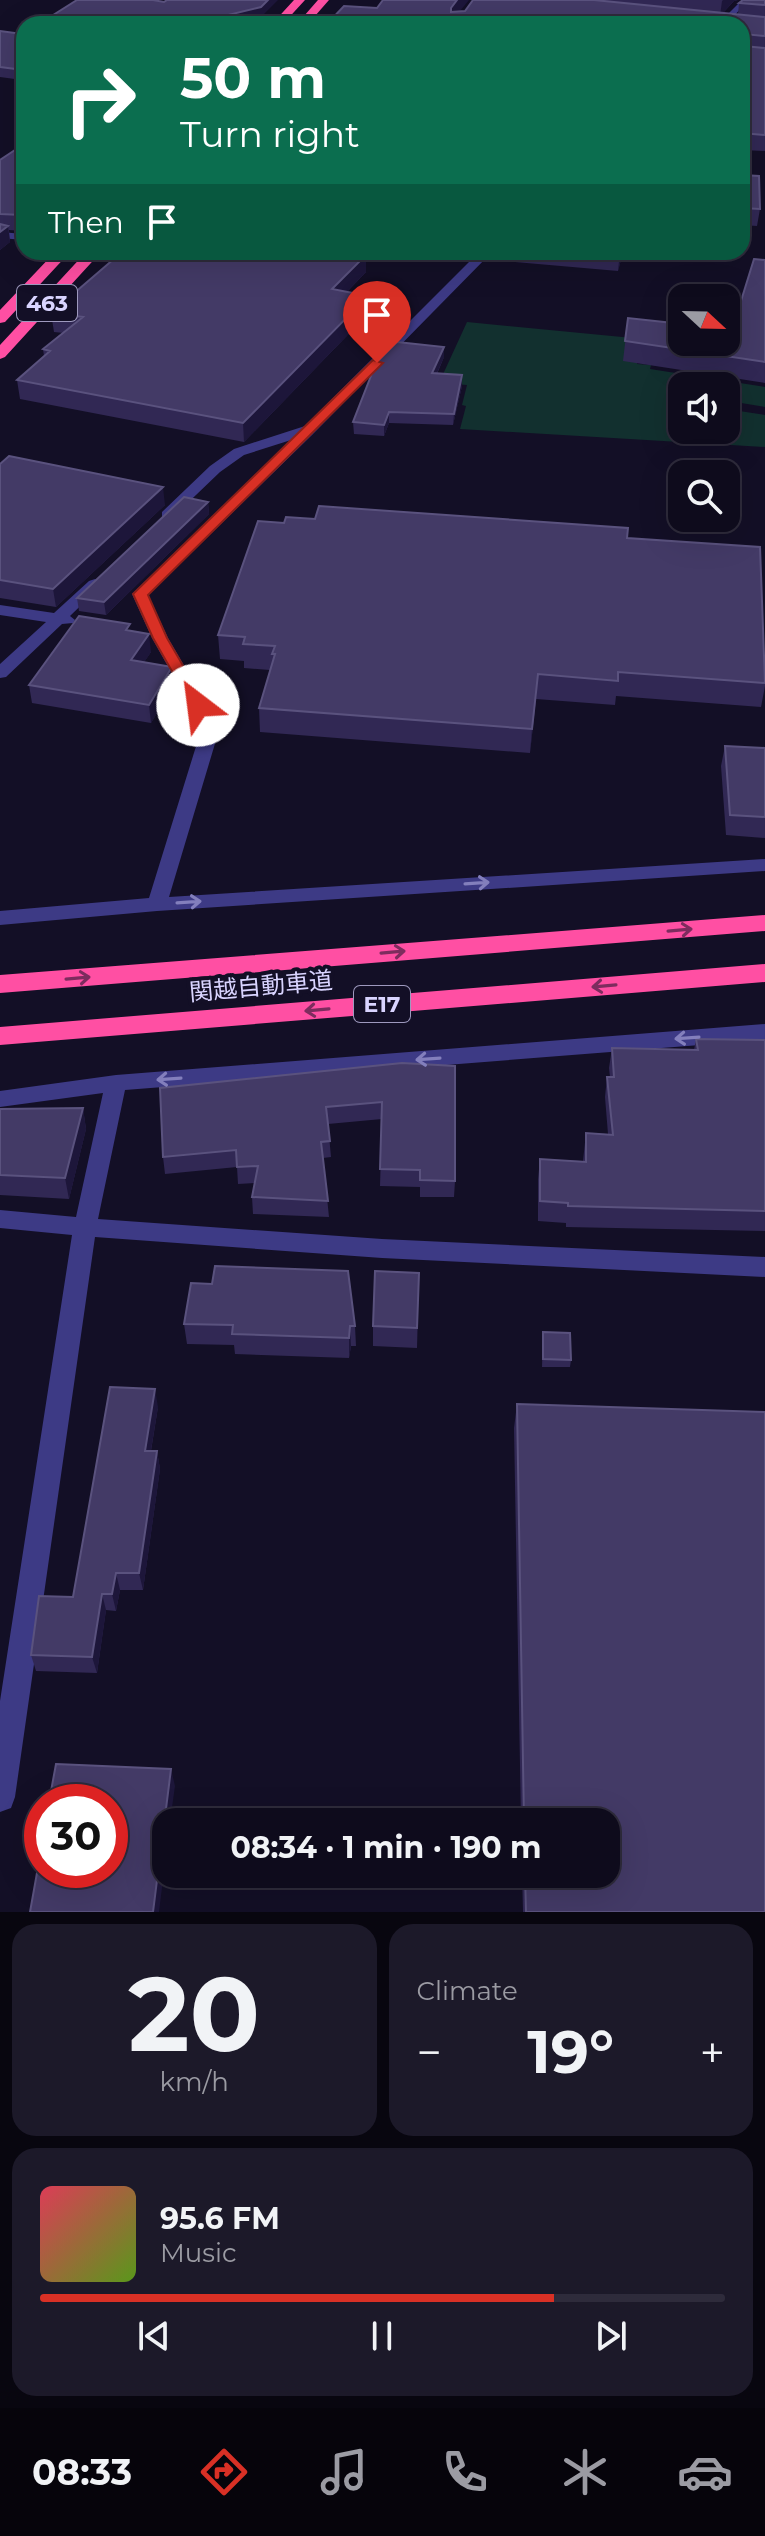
<!DOCTYPE html>
<meta charset="utf-8">
<style>
body{margin:0;font-family:Montserrat,"Noto Sans JP",sans-serif;background:#1c1929;color:#f1f3f6;height:100vh;display:flex;flex-direction:column;font-size:30px;white-space:nowrap}
*{box-sizing:border-box;margin:0}
p{font-size:26px;color:#9b9ba3}
.icon{flex:none;width:44px;height:44px;fill:none;stroke:currentColor;stroke-width:2;stroke-linecap:round;stroke-linejoin:round}
.map{position:relative;height:1912px;overflow:hidden}
.panel{display:flex;flex-direction:column;gap:12px;padding:12px;background:#08060f;flex:1}
.panel>*{flex:none}
.top-card{position:absolute;left:16px;top:16px;width:734px;height:244px;border-radius:24px;box-shadow:0 8px 32px #0002,0 0 0 2px #2e2b3b;background:#0b6e4f;color:#fff;overflow:hidden}
.needle{width:52px;rotate:112deg}
.fabs{position:absolute;left:668px;top:284px;display:grid;gap:16px}
.fabs a{display:grid;place-items:center;width:72px;height:72px;border-radius:16px;background:#0e0b1c;box-shadow:0 8px 32px #0002,0 0 0 2px #2e2b3b;font-size:40px}
.speed{position:absolute;left:24px;top:1784px;display:flex;gap:16px;font-size:40px;font-weight:700;text-align:center}
.speed>*{display:grid;place-content:center;width:104px;height:104px;border-radius:50%;background:#0e0b1c;box-shadow:0 8px 32px #0002,0 0 0 2px #2e2b3b;line-height:1}
.speed .limit{border:12px solid #d22;background:#fff;color:#111}
.pin{position:absolute;display:grid;place-items:center;width:68px;height:68px;color:#fff;margin:-82px -34px;border-radius:50% 50% 50% 0;rotate:-45deg;box-shadow:0 0 8px #0007}
.pin .icon{rotate:45deg}
.me{position:absolute;width:88px;margin:-44px;rotate:330deg;stroke-linejoin:round;filter:drop-shadow(0 0 6px #0008)}
.turn{display:flex;align-items:center;gap:28px;height:168px;padding:0 32px;font-size:36px}
.turn .icon{width:104px;height:104px;stroke-width:2.5}
.turn b{display:block;font-size:56px;line-height:68px}
.then{display:flex;align-items:center;height:76px;padding:0 32px;background:#0003;gap:16px;font-size:30px}
.big{font-size:60px;font-weight:700;line-height:1.1}
.panel .tile{flex:1;display:flex;flex-direction:column;justify-content:center;gap:12px;min-width:0;padding:0 28px;border-radius:24px;background:#1c1929}
.panel .dial{align-items:center;gap:0}
.dial b{font-size:104px;line-height:1}
.song{display:flex;align-items:center;gap:24px}
.cover{width:96px;height:96px;border-radius:12px;background:linear-gradient(135deg,hsl(350 70% 55%),hsl(90 70% 35%))}
.played{height:8px;border-radius:4px;background:linear-gradient(90deg,#d93025 75%,#2e2b3b 75%)}
.keys{display:flex;justify-content:space-around;direction:ltr}
.heat{display:flex;justify-content:space-between;align-items:center;font-size:44px;direction:ltr}
.panel .tiles{flex:1;display:grid;gap:12px;grid-template-columns:1fr 1fr}
.tile:last-child{grid-column:span 2}
.trip{position:absolute;left:152px;top:1808px;width:468px;height:80px;border-radius:24px;background:#0e0b1c;box-shadow:0 8px 32px #0002,0 0 0 2px #2e2b3b;font-weight:700;line-height:80px;text-align:center}
.tab-bar{display:flex;height:128px;justify-content:space-around;align-items:center;background:#06040b;color:#9b9ba3}
.tab-bar .icon{width:56px;height:56px}
.tab-bar .current{color:#d93025}
.tab-bar b{font-size:36px;color:#f1f3f6}
.map>svg:first-child{display:block}
.green{fill:#12302f}
.lines{fill:none;stroke-linecap:round;stroke-linejoin:round}
.minor{fill:#3d3a85;fill-rule:evenodd}
.highway{fill:#ff4fa3;fill-rule:evenodd}
.wall{fill:#312854}
.shaded-wall{fill:#1d163a}
.building{fill:#433a66;stroke:#5a527e;stroke-width:2}
.oneway{stroke:#837fbc}
.oneway2{stroke:#7d2c5e}
.route{fill:#d93025;stroke:#8d1f18;stroke-width:2}
.labels{text-anchor:middle;dominant-baseline:central;stroke-width:8;stroke-linejoin:round;paint-order:stroke}
.shield{fill:#130f26;stroke:#9e99be;stroke-width:2}
.shield-label{font-size:22px;font-weight:bold;fill:#d9d4ff}
.street-label{font-size:24px;fill:#d9d4ff;stroke:#130f26}
</style>
<div class="map">
<svg width="765" height="1912" viewBox="0 0 765 1912">
<rect width="100%" height="100%" fill="#130f26"/>
<path class="green" d="M 467,322 L 643,339 L 637,364 L 651,365 L 650,369 L 765,387 L 765,407 L 729,401 L 726,407 L 726,386 L 682,386 L 682,430 L 726,430 L 726,409 L 765,415 L 765,447 L 460,429 L 466,406 L 462,405 L 467,385 L 439,383 Z"/>
<g class="lines">
<path class="minor" d="M 742,0 L 753,0 L 742,7 L 727,24 L 718,24 Z
M 0,232 L 24,234 L 24,240 L 0,238 Z
M 479,252 L 492,252 L 312,435 L 148,595 L 168,638 L 220,727 L 169,897 L 765,859 L 765,871 L 157,911 L 0,925 L 0,911 L 149,898 L 202,727 L 152,638 L 132,594 L 291,440 L 244,455 L 220,472 L 172,518 L 162,518 L 162,512 L 210,466 L 234,449 L 305,426 Z
M 95,579 L 103,584 L 70,616 L 75,620 L 73,623 L 62,624 L 6,677 L 0,678 L 0,664 L 46,622 L 0,615 L 0,605 L 54,613 L 89,581 Z
M 765,1024 L 765,1040 L 125,1090 L 98,1219 L 382,1239 L 765,1257 L 765,1277 L 382,1258 L 95,1237 L 15,1797 L 11,1808 L 0,1812 L 0,1701 L 72,1235 L 0,1228 L 0,1210 L 76,1217 L 103,1093 L 0,1107 L 0,1091 L 116,1075 Z"/>
<path class="highway" d="M 294,0 L 305,0 L 283,24 L 272,24 Z
M 318,0 L 329,0 L 308,24 L 297,24 Z
M 55,252 L 70,252 L 5,322 L 0,323 L 0,310 Z
M 86,252 L 101,252 L 5,357 L 0,359 L 0,345 Z
M 765,915 L 765,931 L 0,993 L 0,975 Z
M 765,964 L 765,982 L 0,1045 L 0,1027 Z"/>
</g>
<path class="wall" d="M 473,0 L 738,0 L 734,1 L 723,13 L 738,14 L 739,3 L 765,0 L 765,151 L 742,150 L 742,24 L 377,8 L 465,11 Z
M 0,31 L 22,34 L 24,33 L 24,93 L 20,93 L 18,83 L 22,80 L 0,77 Z
M 24,149 L 24,231 L 9,230 L 10,242 L 0,250 L 0,160 Z
M 742,175 L 760,209 L 757,226 L 742,225 Z
M 515,252 L 623,252 L 618,271 L 515,262 Z
M 366,255 L 366,272 L 347,292 L 368,314 L 244,442 L 20,399 L 17,380 L 44,356 L 43,349 L 64,333 L 54,332 L 51,313 Z
M 765,260 L 765,383 L 623,361 L 628,318 L 732,330 Z
M 444,357 L 437,374 L 462,386 L 453,425 L 389,423 L 384,436 L 354,434 L 353,422 Z
M 0,464 L 165,505 L 56,607 L 0,598 Z
M 208,502 L 209,514 L 106,615 L 79,611 L 77,598 Z
M 627,538 L 765,669 L 765,686 L 761,707 L 616,696 L 615,705 L 536,699 L 530,753 L 260,732 L 259,708 L 270,670 L 244,668 L 244,661 L 220,659 L 218,635 Z
M 131,631 L 151,652 L 144,662 L 172,667 L 174,685 L 151,723 L 32,703 L 29,685 Z
M 725,746 L 765,748 L 765,838 L 726,835 L 721,766 Z
M 696,1039 L 765,1040 L 765,1231 L 566,1227 L 566,1223 L 538,1221 L 538,1179 L 540,1159 L 583,1161 L 586,1133 L 608,1134 L 605,1097 L 607,1077 L 610,1077 L 609,1068 L 612,1048 L 694,1050 Z
M 402,1063 L 455,1181 L 454,1197 L 420,1197 L 420,1187 L 380,1186 L 382,1119 L 328,1124 L 331,1157 L 323,1158 L 329,1217 L 253,1214 L 252,1197 L 255,1183 L 238,1184 L 237,1167 L 165,1174 L 163,1157 Z
M 83,1108 L 86,1129 L 69,1199 L 0,1195 L 0,1109 Z
M 419,1273 L 417,1348 L 373,1346 L 373,1326 Z
M 184,1324 L 355,1326 L 356,1346 L 351,1346 L 349,1358 L 235,1354 L 234,1345 L 187,1344 Z
M 543,1332 L 571,1360 L 570,1367 L 542,1367 Z
M 517,1404 L 765,1912 L 523,1912 L 522,1874 L 606,1874 L 606,1822 L 521,1822 L 514,1428 Z
M 158,1407 L 151,1451 L 157,1451 L 160,1469 L 143,1590 L 120,1590 L 116,1611 L 106,1610 L 97,1673 L 36,1671 L 31,1655 L 73,1597 Z"/>
<path class="shaded-wall" d="M 268,0 L 278,0 L 262,16 L 231,24 L 191,24 Z
M 457,0 L 469,0 L 451,22 L 451,8 Z
M 723,0 L 738,0 L 734,1 L 720,16 L 722,1 Z
M 8,226 L 10,242 L 0,250 L 0,232 Z
M 620,252 L 623,252 L 618,271 Z
M 366,255 L 366,272 L 332,307 L 332,289 Z
M 368,296 L 368,314 L 244,442 L 243,423 Z
M 444,347 L 444,357 L 432,384 L 432,373 Z
M 462,375 L 462,386 L 453,425 L 454,414 Z
M 389,412 L 389,423 L 384,436 L 384,425 Z
M 163,487 L 165,505 L 56,607 L 53,589 Z
M 208,502 L 209,514 L 106,615 L 104,602 Z
M 149,634 L 151,652 L 133,679 L 131,660 Z
M 172,667 L 174,685 L 151,723 L 149,705 Z
M 538,674 L 536,699 L 530,753 L 532,729 Z
M 83,1108 L 86,1129 L 69,1199 L 65,1178 Z
M 350,1326 L 351,1346 L 349,1358 L 349,1338 Z
M 155,1389 L 158,1407 L 148,1468 L 145,1451 Z
M 157,1451 L 160,1469 L 143,1590 L 139,1573 Z
M 116,1573 L 120,1590 L 116,1611 L 112,1594 Z
M 102,1594 L 106,1610 L 97,1673 L 92,1657 Z
M 171,1769 L 175,1786 L 170,1822 L 166,1822 L 166,1855 L 159,1912 L 153,1912 Z"/>
<path class="building" d="M 77,0 L 153,0 L 164,2 L 167,0 L 268,0 L 261,7 L 191,24 L 39,24 Z
M 383,0 L 457,0 L 451,8 L 451,12 L 465,11 L 473,0 L 594,0 L 765,17 L 765,36 L 744,34 L 742,40 L 742,24 L 327,24 L 344,6 L 377,8 Z
M 743,0 L 765,0 L 765,5 L 739,3 Z
M 0,31 L 22,34 L 24,33 L 24,70 L 0,67 Z
M 742,44 L 744,46 L 765,48 L 765,135 L 742,133 Z
M 18,148 L 24,149 L 24,213 L 22,215 L 0,214 L 0,160 Z
M 742,175 L 759,176 L 760,209 L 742,208 Z
M 0,224 L 8,226 L 0,232 Z
M 122,252 L 350,252 L 366,255 L 332,289 L 368,296 L 243,423 L 17,380 L 50,351 L 43,349 L 83,317 L 51,313 Z
M 754,259 L 765,260 L 765,362 L 625,341 L 628,318 L 682,324 L 682,342 L 726,342 L 726,330 L 732,330 Z
M 397,342 L 444,347 L 432,373 L 462,375 L 454,414 L 389,412 L 384,425 L 353,422 L 376,363 Z
M 9,456 L 163,487 L 53,589 L 0,580 L 0,464 Z
M 184,497 L 208,502 L 104,602 L 77,598 Z
M 319,506 L 628,528 L 627,538 L 760,547 L 765,683 L 618,672 L 618,681 L 538,674 L 532,729 L 259,708 L 275,654 L 272,654 L 275,646 L 243,644 L 245,637 L 218,635 L 258,521 L 284,523 L 286,517 L 315,519 Z
M 79,616 L 130,624 L 126,630 L 149,634 L 131,660 L 172,667 L 149,705 L 29,685 Z
M 725,746 L 765,748 L 765,817 L 730,815 Z
M 696,1039 L 765,1040 L 765,1211 L 568,1206 L 568,1203 L 540,1201 L 540,1159 L 586,1162 L 586,1133 L 613,1135 L 607,1077 L 614,1077 L 612,1048 L 698,1050 Z
M 402,1063 L 455,1066 L 455,1181 L 420,1180 L 420,1170 L 380,1169 L 382,1102 L 326,1107 L 330,1141 L 321,1142 L 328,1201 L 252,1197 L 258,1166 L 237,1167 L 236,1150 L 163,1157 L 160,1088 Z
M 83,1108 L 65,1178 L 0,1175 L 0,1109 Z
M 215,1266 L 348,1271 L 355,1326 L 350,1326 L 349,1338 L 232,1334 L 233,1325 L 184,1324 L 191,1283 L 212,1284 Z
M 375,1271 L 419,1273 L 417,1328 L 373,1326 Z
M 543,1332 L 570,1333 L 571,1360 L 543,1359 Z
M 110,1387 L 155,1389 L 145,1451 L 157,1451 L 139,1573 L 116,1573 L 112,1594 L 102,1594 L 92,1657 L 31,1655 L 39,1596 L 73,1597 Z
M 517,1404 L 765,1412 L 765,1912 L 526,1912 L 525,1874 L 606,1874 L 606,1822 L 524,1822 Z
M 56,1764 L 171,1769 L 153,1912 L 30,1912 L 42,1845 L 42,1870 L 110,1870 L 110,1802 L 49,1802 Z"/>
<defs><path id="oneway-shaft" d="M-6 0H5M1.5-3L5.5 0L1.5 3" fill="none" stroke-width="1.6" stroke-linecap="round" stroke-linejoin="round" transform="scale(2)"/></defs>
<g class="oneway">
<use href="#oneway-shaft" transform="translate(477 883) rotate(-4)"/>
<use href="#oneway-shaft" transform="translate(189 902) rotate(-4)"/>
<use href="#oneway-shaft" transform="translate(687 1038) rotate(176)"/>
<use href="#oneway-shaft" transform="translate(428 1059) rotate(176)"/>
<use href="#oneway-shaft" transform="translate(169 1079) rotate(176)"/>
</g>
<g class="oneway2">
<use href="#oneway-shaft" transform="translate(680 930) rotate(-5)"/>
<use href="#oneway-shaft" transform="translate(393 952) rotate(-5)"/>
<use href="#oneway-shaft" transform="translate(78 978) rotate(-5)"/>
<use href="#oneway-shaft" transform="translate(604 986) rotate(175)"/>
<use href="#oneway-shaft" transform="translate(317 1010) rotate(175)"/>
</g>
<path class="route" d="M 373,360 L 383,363 L 148,595 L 167,638 L 206,705 L 204,708 L 193,708 L 153,638 L 133,594 Z"/>
<g class="labels">
<g class="shield">
<rect x="17" y="285" width="60" height="36" rx="6"/>
<rect x="354" y="986" width="56" height="36" rx="6"/>
</g>
<g class="shield-label">
<text x="47" y="303">463</text>
<text x="382" y="1004">E17</text>
</g>
<g class="street-label">
<text transform="translate(261 986) rotate(-5)">関越自動車道</text>
</g>
</g>
</svg>
<div class="fabs">
<a><svg class="needle" viewBox="-14 -14 28 28"><path d="M0-13l5 13h-10z" fill="#e53935"/><path d="M0 13l5-13h-10z" fill="#9b9ba3"/></svg></a>
<a><svg class="icon" aria-label="sound" viewBox="0 0 24 24"><path d="M4 9h4l5-4v14l-5-4H4zM17 9q2 3 0 6"/></svg></a>
<a><svg class="icon" aria-label="search" viewBox="0 0 24 24"><circle cx="10" cy="10" r="6"/><path d="M15 15l6 6"/></svg></a>
</div>
<div class="speed"><div class="limit">30</div></div>
<div class="pin" style="left:377px;top:363px;background:#d93025"><svg class="icon" aria-label="arrive" viewBox="0 0 24 24"><path d="M6 21V4h12l-3 4 3 4H6"/></svg></div>
<svg class="me" style="left:198px;top:705px" viewBox="-20 -20 40 40"><circle r="19" fill="#fff"/><path d="M0-13L10 11 0 6-10 11z" fill="#d93025"/></svg>
<div class="trip">08:34 · 1 min · 190 m</div>
<div class="top-card">
<div class="turn"><svg class="icon" aria-label="right" viewBox="0 0 24 24"><path d="M7 20v-9h11M14 6l5 5-5 5"/></svg><div><b>50 m</b>Turn right</div></div>
<div class="then">Then<svg class="icon" aria-label="arrive" viewBox="0 0 24 24"><path d="M6 21V4h12l-3 4 3 4H6"/></svg></div>
</div>
</div>
<section class="panel">
<div class="tiles">
<div class="tile dial"><b>20</b><p>km/h</p></div>
<div class="tile"><p>Climate</p>
<div class="heat"><a>−</a><b class="big">19°</b><a>+</a></div>
</div>
<div class="tile">
<div class="song"><i class="cover"></i><div><b>95.6 FM</b><p>Music</p></div></div>
<div class="played"></div>
<div class="keys"><svg class="icon" aria-label="previous" viewBox="0 0 24 24"><path d="M18 5L8 12l10 7zM5 5v14"/></svg><svg class="icon" aria-label="pause" viewBox="0 0 24 24"><path d="M8 5v14M16 5v14"/></svg><svg class="icon" aria-label="next" viewBox="0 0 24 24"><path d="M6 5l10 7-10 7zM19 5v14"/></svg></div>
</div>
</div>
</section>
<nav class="tab-bar">
<b>08:33</b>
<svg class="icon current" aria-label="directions" viewBox="0 0 24 24"><path d="M12 3l9 9-9 9-9-9zM9 14v-3h6M13 9l2 2-2 2"/></svg>
<svg class="icon" aria-label="music" viewBox="0 0 24 24"><path d="M9 18V5l10-2v13"/><circle cx="6" cy="18" r="3"/><circle cx="16" cy="16" r="3"/></svg>
<svg class="icon" aria-label="phone" viewBox="0 0 24 24"><path d="M5 4h4l2 5-3 2q2 4 5 5l2-3 5 2v4C11 20 4 13 5 4z"/></svg>
<svg class="icon" aria-label="climate" viewBox="0 0 24 24"><path d="M12 3v18M4 7l16 10M4 17L20 7"/></svg>
<svg class="icon" aria-label="car" viewBox="0 0 24 24"><path d="M5 17H2v-5l4-1 3-4h7l3 4 3 1v5h-3M9 17h6M6 11h13"/><circle cx="7" cy="17" r="2"/><circle cx="17" cy="17" r="2"/></svg>
</nav>
